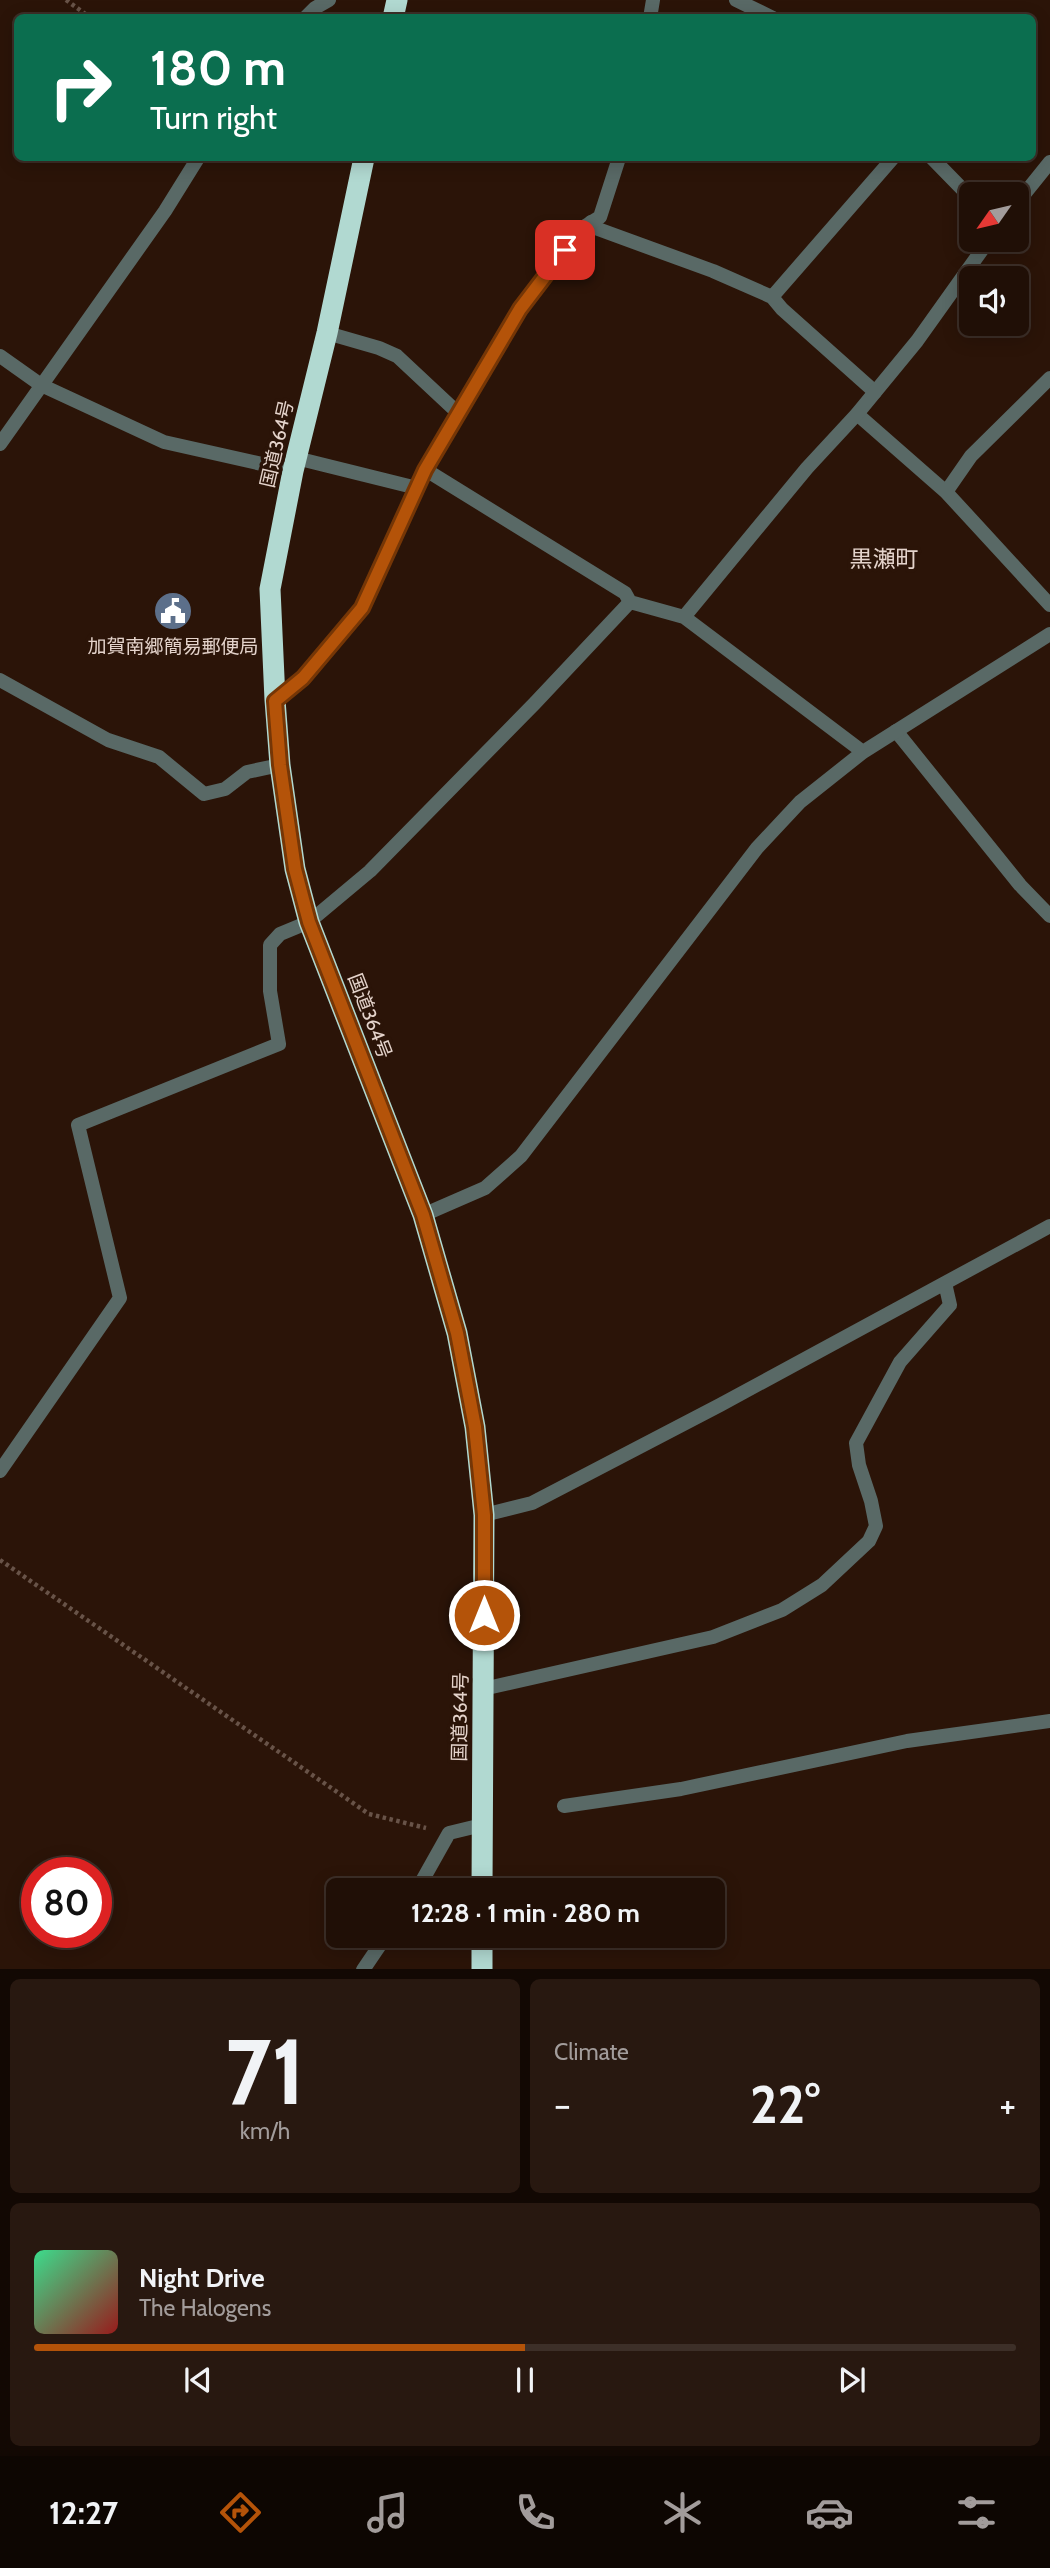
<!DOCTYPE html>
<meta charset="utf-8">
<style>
body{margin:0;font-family:Cabin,"Noto Sans JP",sans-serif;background:#281810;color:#f1f3f6;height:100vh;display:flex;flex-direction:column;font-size:26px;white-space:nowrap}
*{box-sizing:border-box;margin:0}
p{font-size:23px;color:#a29c9b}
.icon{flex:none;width:38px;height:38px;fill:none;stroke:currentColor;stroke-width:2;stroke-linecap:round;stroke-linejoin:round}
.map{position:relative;height:1969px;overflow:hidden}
.side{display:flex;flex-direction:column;gap:10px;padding:10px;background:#120803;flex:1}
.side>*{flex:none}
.guide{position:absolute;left:14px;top:14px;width:1022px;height:147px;border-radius:10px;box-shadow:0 4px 18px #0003,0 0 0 2px #3d2f28;background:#0b6e4f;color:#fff;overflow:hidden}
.needle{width:46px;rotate:236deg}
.buttons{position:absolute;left:959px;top:182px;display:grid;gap:14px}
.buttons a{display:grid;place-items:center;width:70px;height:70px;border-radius:10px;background:#200f06;box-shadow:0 4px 18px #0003,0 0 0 2px #3d2f28;font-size:35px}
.speed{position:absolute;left:21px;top:1857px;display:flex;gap:14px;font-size:35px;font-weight:700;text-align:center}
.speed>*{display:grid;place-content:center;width:91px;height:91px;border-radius:50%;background:#200f06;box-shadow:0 4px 18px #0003,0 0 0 2px #3d2f28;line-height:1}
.speed .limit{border:10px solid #d22;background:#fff;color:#111}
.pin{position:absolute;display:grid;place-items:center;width:60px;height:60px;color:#fff;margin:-30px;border-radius:14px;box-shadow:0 4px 10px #0006}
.me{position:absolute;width:77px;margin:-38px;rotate:0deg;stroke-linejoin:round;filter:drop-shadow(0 0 5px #0008)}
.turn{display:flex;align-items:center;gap:24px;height:147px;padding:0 21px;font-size:32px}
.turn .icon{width:91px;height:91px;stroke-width:2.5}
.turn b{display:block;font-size:49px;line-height:60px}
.big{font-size:52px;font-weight:800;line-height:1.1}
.side .card{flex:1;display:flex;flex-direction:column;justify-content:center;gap:10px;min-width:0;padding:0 24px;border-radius:10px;background:#281810}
.side .dial{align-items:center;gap:0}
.dial b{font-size:91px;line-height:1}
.song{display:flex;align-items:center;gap:21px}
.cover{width:84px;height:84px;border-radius:10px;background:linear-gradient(135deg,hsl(150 70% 55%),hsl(0 70% 35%))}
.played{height:7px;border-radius:4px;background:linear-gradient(90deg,#b45309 50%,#3d2f28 50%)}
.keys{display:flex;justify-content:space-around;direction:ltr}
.heat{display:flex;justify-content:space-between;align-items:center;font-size:38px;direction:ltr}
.side .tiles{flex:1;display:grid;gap:10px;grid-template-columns:1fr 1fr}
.card:last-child{grid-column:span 2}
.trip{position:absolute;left:326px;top:1878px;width:399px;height:70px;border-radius:10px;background:#200f06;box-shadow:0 4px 18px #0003,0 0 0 2px #3d2f28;font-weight:800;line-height:70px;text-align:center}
.tab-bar{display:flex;height:112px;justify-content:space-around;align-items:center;background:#0d0602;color:#a29c9b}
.tab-bar .icon{width:49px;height:49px}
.tab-bar .on{color:#b45309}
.tab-bar b{font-size:32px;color:#f1f3f6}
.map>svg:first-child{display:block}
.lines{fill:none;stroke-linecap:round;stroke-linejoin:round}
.path{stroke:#685348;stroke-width:4.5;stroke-dasharray:3.5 3.5;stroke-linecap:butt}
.lane{stroke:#596966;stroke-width:14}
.street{stroke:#596966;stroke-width:14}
.highway{stroke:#b1d9d1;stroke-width:21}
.route-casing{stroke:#753606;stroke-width:18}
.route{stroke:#b45309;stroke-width:12}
.labels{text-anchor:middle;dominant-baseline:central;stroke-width:7;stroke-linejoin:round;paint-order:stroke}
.street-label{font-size:19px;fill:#e4d3cb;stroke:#2b1408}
.poi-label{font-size:19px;fill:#e4d3cb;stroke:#2b1408}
.quarter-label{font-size:23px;fill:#e4d3cb;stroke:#2b1408}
</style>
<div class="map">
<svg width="1050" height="1970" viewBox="0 0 1050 1970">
<rect width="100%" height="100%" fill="#2b1408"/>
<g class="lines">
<path class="path" d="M 66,0 L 91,18
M 0,1560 L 369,1814 L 426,1828"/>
<path class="lane" d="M 736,0 L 773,18
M 932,158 L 971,198
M 591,222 L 598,229 L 713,271 L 772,297 L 782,309 L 875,392
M 772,297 L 893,158
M 857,414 L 946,492 L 1050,605
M 946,492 L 971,456 L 1050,378
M 896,731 L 1020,885 L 1050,916"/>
<path class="street" d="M 305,18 L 315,8 L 329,0
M 650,18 L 653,0
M 1017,203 L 1050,162
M 327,333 L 379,348 L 397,356 L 458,413
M 0,356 L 41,385 L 164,442 L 293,471
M 0,444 L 165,211 L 198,158
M 296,458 L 417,488
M 426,470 L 625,593 L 630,602
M 684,617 L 807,468 L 857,414 L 917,341 L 989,240
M 0,680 L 108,740 L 159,757 L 204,794 L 225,789 L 247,772 L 280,765
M 275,700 L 303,678 L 362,608 L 426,470 L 520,309 L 579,230 L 600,217 L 619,158
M 423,1215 L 485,1188 L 521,1156 L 757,848 L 800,802 L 863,752 L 1050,634
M 0,1471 L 120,1298 L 78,1125 L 279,1044 L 270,991 L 270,945 L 280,934 L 309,922 L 370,871 L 535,703 L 630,602 L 684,617 L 863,752
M 484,1515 L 532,1503 L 720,1405 L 1050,1226
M 483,1689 L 713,1637 L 782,1610 L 822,1585 L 869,1541 L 876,1526 L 871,1501 L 859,1465 L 856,1443 L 900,1362 L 950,1305 L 945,1283
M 564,1806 L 681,1789 L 907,1741 L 1050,1721
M 417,1890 L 449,1833 L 482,1825
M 363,1970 L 386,1936"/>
<path class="highway" d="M 393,18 L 397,0
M 364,158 L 327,333 L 293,471 L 270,589 L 275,700 L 280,765 L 295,869 L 309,922 L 423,1215 L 457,1333 L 475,1427 L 484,1515 L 482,1890
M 482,1970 L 482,1936"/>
</g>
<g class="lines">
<defs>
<path id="route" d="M 484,1615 L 484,1515 L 475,1427 L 457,1333 L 423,1215 L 309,922 L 295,869 L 280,765 L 275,701 L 303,678 L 362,608 L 425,470 L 520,309 L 565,250"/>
</defs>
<use href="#route" class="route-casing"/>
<use href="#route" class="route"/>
</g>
<defs>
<symbol id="civic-disc" viewBox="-11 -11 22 22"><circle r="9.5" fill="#5c6f8a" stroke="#2b1408"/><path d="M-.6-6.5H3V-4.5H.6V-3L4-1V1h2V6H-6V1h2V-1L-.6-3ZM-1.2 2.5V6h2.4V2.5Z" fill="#fff"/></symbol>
</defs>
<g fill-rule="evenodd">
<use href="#civic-disc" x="151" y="589" width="44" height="44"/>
</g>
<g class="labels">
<g class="street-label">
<text transform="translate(277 444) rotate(-77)">国道364号</text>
<text transform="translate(370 1016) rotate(69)">国道364号</text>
<text transform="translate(460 1717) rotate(-89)">国道364号</text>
</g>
<g class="poi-label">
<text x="173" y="646">加賀南郷簡易郵便局</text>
</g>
<g class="quarter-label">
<text x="884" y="559">黒瀬町</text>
</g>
</g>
</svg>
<div class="buttons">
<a><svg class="needle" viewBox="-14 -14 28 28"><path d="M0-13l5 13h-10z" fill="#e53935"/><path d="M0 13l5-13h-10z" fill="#a29c9b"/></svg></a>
<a><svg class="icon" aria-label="sound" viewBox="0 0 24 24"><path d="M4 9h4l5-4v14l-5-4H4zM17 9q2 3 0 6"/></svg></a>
</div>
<div class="speed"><div class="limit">80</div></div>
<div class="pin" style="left:565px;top:250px;background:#d93025"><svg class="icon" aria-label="arrive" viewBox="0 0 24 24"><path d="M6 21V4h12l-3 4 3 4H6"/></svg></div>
<svg class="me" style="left:484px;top:1615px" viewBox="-20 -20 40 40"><circle r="17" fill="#b45309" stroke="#fff" stroke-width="3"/><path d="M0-11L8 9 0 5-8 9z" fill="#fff"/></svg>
<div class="trip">12:28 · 1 min · 280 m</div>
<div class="guide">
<div class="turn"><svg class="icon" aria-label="right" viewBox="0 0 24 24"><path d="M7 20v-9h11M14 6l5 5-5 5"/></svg><div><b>180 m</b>Turn right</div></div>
</div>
</div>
<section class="side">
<div class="tiles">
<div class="card dial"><b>71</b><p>km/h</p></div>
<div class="card"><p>Climate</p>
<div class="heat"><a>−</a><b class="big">22°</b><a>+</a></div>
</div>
<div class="card">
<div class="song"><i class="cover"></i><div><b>Night Drive</b><p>The Halogens</p></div></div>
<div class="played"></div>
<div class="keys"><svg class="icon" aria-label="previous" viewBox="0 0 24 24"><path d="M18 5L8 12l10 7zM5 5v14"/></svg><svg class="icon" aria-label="pause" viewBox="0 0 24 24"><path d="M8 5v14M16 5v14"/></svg><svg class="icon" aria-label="next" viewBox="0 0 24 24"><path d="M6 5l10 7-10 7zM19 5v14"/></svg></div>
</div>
</div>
</section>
<nav class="tab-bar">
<b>12:27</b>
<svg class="icon on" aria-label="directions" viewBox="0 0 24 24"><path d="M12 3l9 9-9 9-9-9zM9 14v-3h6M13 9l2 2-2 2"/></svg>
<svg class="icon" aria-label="music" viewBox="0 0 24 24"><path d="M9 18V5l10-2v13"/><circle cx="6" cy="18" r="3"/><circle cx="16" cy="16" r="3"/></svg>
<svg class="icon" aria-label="phone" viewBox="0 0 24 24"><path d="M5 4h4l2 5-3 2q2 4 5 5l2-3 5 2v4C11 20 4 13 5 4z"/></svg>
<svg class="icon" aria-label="climate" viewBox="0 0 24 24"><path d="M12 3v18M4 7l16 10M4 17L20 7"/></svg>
<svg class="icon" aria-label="car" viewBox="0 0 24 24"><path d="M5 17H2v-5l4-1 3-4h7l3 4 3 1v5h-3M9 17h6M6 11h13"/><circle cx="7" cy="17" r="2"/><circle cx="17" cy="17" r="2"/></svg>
<svg class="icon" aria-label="filters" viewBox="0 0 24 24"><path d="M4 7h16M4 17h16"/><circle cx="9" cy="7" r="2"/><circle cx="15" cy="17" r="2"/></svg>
</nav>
